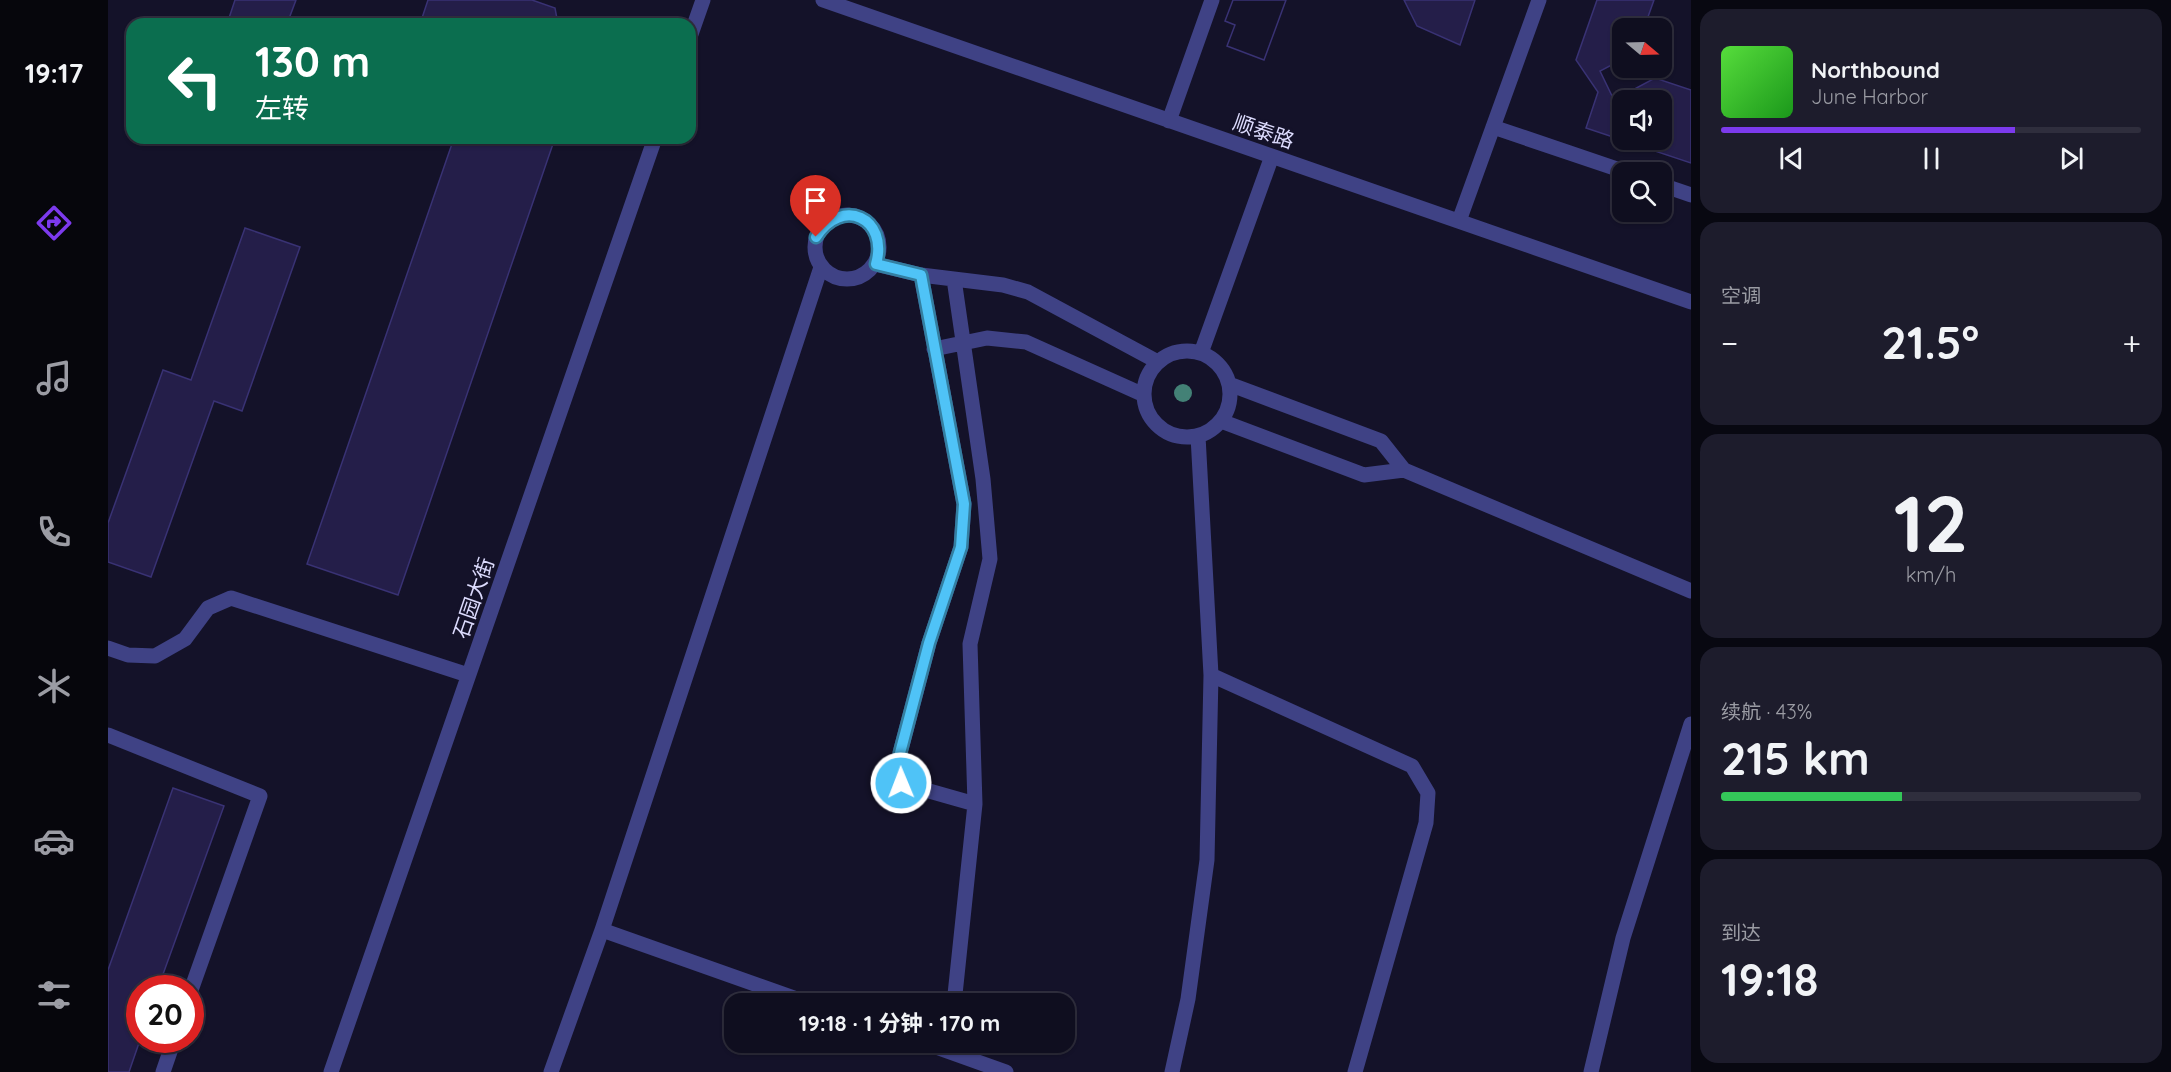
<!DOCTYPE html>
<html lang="zh">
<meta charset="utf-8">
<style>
body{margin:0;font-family:Quicksand,"Noto Sans SC",sans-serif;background:#1d1c2c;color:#f1f3f6;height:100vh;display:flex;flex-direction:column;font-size:22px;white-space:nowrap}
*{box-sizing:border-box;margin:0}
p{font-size:20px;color:#9b9ca4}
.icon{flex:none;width:33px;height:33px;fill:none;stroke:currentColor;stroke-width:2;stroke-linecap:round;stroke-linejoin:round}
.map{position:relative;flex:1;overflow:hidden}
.panel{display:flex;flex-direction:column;gap:9px;padding:9px;background:#080811;width:480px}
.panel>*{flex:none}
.banner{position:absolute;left:18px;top:18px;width:570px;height:126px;border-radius:18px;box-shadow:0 2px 4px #0004,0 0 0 2px #2f2e3d;background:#0b6e4f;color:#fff;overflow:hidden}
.needle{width:39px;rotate:109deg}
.buttons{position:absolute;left:1504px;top:18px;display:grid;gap:12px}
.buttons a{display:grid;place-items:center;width:60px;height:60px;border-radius:12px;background:#0f0e1f;box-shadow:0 2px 4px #0004,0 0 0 2px #2f2e3d;font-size:30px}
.speed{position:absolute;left:18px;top:975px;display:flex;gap:12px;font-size:30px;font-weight:700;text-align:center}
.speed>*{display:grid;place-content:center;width:78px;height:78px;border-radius:50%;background:#0f0e1f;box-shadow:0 2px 4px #0004,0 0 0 2px #2f2e3d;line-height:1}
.speed .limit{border:9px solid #d22;background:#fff;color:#111}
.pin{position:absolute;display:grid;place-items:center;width:51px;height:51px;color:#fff;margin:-62px -26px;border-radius:50% 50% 50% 0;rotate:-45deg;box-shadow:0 0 6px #0007}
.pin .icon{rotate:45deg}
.me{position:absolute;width:66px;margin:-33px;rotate:359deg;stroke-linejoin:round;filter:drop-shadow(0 0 4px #0008)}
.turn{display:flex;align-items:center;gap:21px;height:126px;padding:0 30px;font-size:27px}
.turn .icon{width:78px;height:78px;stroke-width:2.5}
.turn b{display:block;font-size:42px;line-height:51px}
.big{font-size:45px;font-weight:700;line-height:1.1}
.panel .widget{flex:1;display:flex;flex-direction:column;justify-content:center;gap:9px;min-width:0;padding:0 21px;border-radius:18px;background:#1d1c2c}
.panel .dial{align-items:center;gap:0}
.dial b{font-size:78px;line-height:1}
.song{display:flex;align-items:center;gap:18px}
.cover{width:72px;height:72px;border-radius:9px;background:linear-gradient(135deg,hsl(110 70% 55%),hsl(120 70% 35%))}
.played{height:6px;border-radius:3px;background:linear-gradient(90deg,#7c3aed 70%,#2f2e3d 70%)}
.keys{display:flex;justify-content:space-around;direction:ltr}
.heat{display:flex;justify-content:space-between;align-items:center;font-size:33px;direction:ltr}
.charge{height:9px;border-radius:4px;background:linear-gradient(90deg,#34c759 43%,#2f2e3d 0)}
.trip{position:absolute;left:616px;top:993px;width:351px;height:60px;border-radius:18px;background:#0f0e1f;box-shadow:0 2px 4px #0004,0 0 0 2px #2f2e3d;font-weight:700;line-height:60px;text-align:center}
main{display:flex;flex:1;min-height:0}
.tab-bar{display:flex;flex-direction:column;width:108px;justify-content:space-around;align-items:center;background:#06060c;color:#9b9ca4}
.tab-bar .icon{width:42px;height:42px}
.tab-bar .on{color:#7c3aed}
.tab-bar b{font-size:27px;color:#f1f3f6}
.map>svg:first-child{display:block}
.building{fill:#241e49;stroke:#393274;stroke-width:1.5;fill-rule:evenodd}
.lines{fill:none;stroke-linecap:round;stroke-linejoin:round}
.minor{stroke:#3f4285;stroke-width:15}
.tree{fill:#438176}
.route-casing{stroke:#337fa1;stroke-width:15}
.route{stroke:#4fc3f7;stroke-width:10}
.labels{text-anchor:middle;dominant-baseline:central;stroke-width:5;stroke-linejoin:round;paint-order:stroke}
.street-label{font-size:21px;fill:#dcdbfd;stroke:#141229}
</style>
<main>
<nav class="tab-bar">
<b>19:17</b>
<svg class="icon on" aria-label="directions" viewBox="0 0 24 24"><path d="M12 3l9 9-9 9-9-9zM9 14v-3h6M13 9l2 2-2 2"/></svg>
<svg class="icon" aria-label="music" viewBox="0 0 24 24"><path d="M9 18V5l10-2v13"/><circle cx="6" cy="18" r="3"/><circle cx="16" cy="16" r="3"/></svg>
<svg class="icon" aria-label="phone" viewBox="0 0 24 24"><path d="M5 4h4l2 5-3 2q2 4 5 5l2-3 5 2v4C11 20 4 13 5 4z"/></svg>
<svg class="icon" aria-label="climate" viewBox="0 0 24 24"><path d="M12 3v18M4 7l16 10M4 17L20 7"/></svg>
<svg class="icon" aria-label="car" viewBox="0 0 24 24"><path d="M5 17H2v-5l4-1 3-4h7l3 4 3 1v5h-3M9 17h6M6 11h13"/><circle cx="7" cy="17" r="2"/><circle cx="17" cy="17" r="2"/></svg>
<svg class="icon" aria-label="filters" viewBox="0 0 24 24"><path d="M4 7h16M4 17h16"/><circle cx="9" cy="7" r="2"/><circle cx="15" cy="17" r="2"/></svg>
</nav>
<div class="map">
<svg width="1583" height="1072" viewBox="0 0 1583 1072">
<rect width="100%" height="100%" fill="#141229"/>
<path class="building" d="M 127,0 L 188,0 L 179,24 L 119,24 Z
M 320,0 L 424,0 L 447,8 L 450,24 L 312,24 Z
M 1125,0 L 1178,0 L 1156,60 L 1119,46 L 1127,25 L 1117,21 Z
M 1125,0 L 1178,0 L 1156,60 L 1119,46 L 1127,25 L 1117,21 Z
M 1296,0 L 1367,0 L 1352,45 L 1309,26 Z
M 1489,0 L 1546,0 L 1536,28 L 1515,28 L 1515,59 L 1492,71 L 1506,100 L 1547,78 L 1583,90 L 1583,163 L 1478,128 L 1490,92 L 1468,60 ZM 1515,100 L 1554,100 L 1554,140 L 1515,140 Z
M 346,138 L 447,138 L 290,595 L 199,564 Z
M 137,228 L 192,247 L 134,411 L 106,401 L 43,577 L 0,562 L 0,523 L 55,370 L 83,380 Z
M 65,788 L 116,806 L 50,988 L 32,988 L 32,1040 L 21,1072 L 0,1072 L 0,970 Z"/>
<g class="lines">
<path class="minor" d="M 715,0 L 1583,302
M 582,37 L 595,0
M 1061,121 L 1104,0
M 1385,127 L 1518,172
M 1554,185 L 1583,195
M707 247a32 32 0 1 1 64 0a32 32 0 1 1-64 0Z
M 1351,221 L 1431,0
M 767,264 L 813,275 L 895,285 L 920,292 L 1050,362
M 813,275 L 856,504 L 853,547 L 821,643 L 792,753 L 793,783 L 867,804
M 846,279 L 875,479 L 882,559 L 862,644 L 867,804 L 846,1004
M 826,349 L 879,338 L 918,342 L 1036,395
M1036 394a43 43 0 1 1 86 0a43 43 0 1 1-86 0Z
M 1093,353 L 1164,156
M 1113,421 L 1256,475 L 1296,470 L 1273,441 L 1121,384
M 1296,470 L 1583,591
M 0,648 L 20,655 L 47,656 L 77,639 L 100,608 L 123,598 L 360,675
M 1103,675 L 1304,766 L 1320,793 L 1318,823 L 1247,1072
M 0,735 L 152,796 L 82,993
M 494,930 L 703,1004
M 814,1042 L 898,1072
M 55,1072 L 66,1040
M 223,1072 L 547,138
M 443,1072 L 494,930 L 713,267
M 1064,1072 L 1080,999 L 1099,860 L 1103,675 L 1090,436
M 1483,1072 L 1515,938 L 1583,724"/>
</g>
<circle class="tree" cx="1075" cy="393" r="9"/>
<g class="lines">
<defs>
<path id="route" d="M 708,237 C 734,196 781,218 768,264 L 813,275 L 856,504 L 853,547 L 821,643 L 792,753 L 793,783"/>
</defs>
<use href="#route" class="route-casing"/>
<use href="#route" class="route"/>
</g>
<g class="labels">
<g class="street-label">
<text transform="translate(1156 131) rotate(19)">顺泰路</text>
<text transform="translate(365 598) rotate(-71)">石园大街</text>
</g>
</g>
</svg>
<div class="buttons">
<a><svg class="needle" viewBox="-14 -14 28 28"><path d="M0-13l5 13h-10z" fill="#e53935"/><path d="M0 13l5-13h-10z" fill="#9b9ca4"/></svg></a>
<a><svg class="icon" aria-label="sound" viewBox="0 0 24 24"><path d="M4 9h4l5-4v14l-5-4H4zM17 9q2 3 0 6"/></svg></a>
<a><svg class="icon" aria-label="search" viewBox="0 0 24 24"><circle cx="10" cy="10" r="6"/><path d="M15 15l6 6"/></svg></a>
</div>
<div class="speed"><div class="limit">20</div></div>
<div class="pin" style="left:708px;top:237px;background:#d93025"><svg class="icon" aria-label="arrive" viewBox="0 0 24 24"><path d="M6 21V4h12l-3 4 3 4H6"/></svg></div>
<svg class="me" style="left:793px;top:783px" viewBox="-20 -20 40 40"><circle r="17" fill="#4fc3f7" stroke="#fff" stroke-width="3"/><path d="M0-11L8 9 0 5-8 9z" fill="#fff"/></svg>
<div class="trip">19:18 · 1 分钟 · 170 m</div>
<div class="banner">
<div class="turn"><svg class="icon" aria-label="left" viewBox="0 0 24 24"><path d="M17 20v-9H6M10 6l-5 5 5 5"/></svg><div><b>130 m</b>左转</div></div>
</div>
</div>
<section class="panel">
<div class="widget">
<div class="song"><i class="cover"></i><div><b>Northbound</b><p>June Harbor</p></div></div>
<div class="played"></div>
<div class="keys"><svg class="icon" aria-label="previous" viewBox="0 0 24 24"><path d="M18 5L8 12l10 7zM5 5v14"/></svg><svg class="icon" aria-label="pause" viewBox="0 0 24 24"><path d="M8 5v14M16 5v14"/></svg><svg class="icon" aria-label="next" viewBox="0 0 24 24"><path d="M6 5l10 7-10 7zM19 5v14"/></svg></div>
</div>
<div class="widget"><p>空调</p>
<div class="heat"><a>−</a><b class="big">21.5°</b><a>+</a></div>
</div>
<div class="widget dial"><b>12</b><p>km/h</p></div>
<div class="widget"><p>续航 · 43%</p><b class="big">215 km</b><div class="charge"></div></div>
<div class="widget"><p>到达</p><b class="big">19:18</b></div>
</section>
</main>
